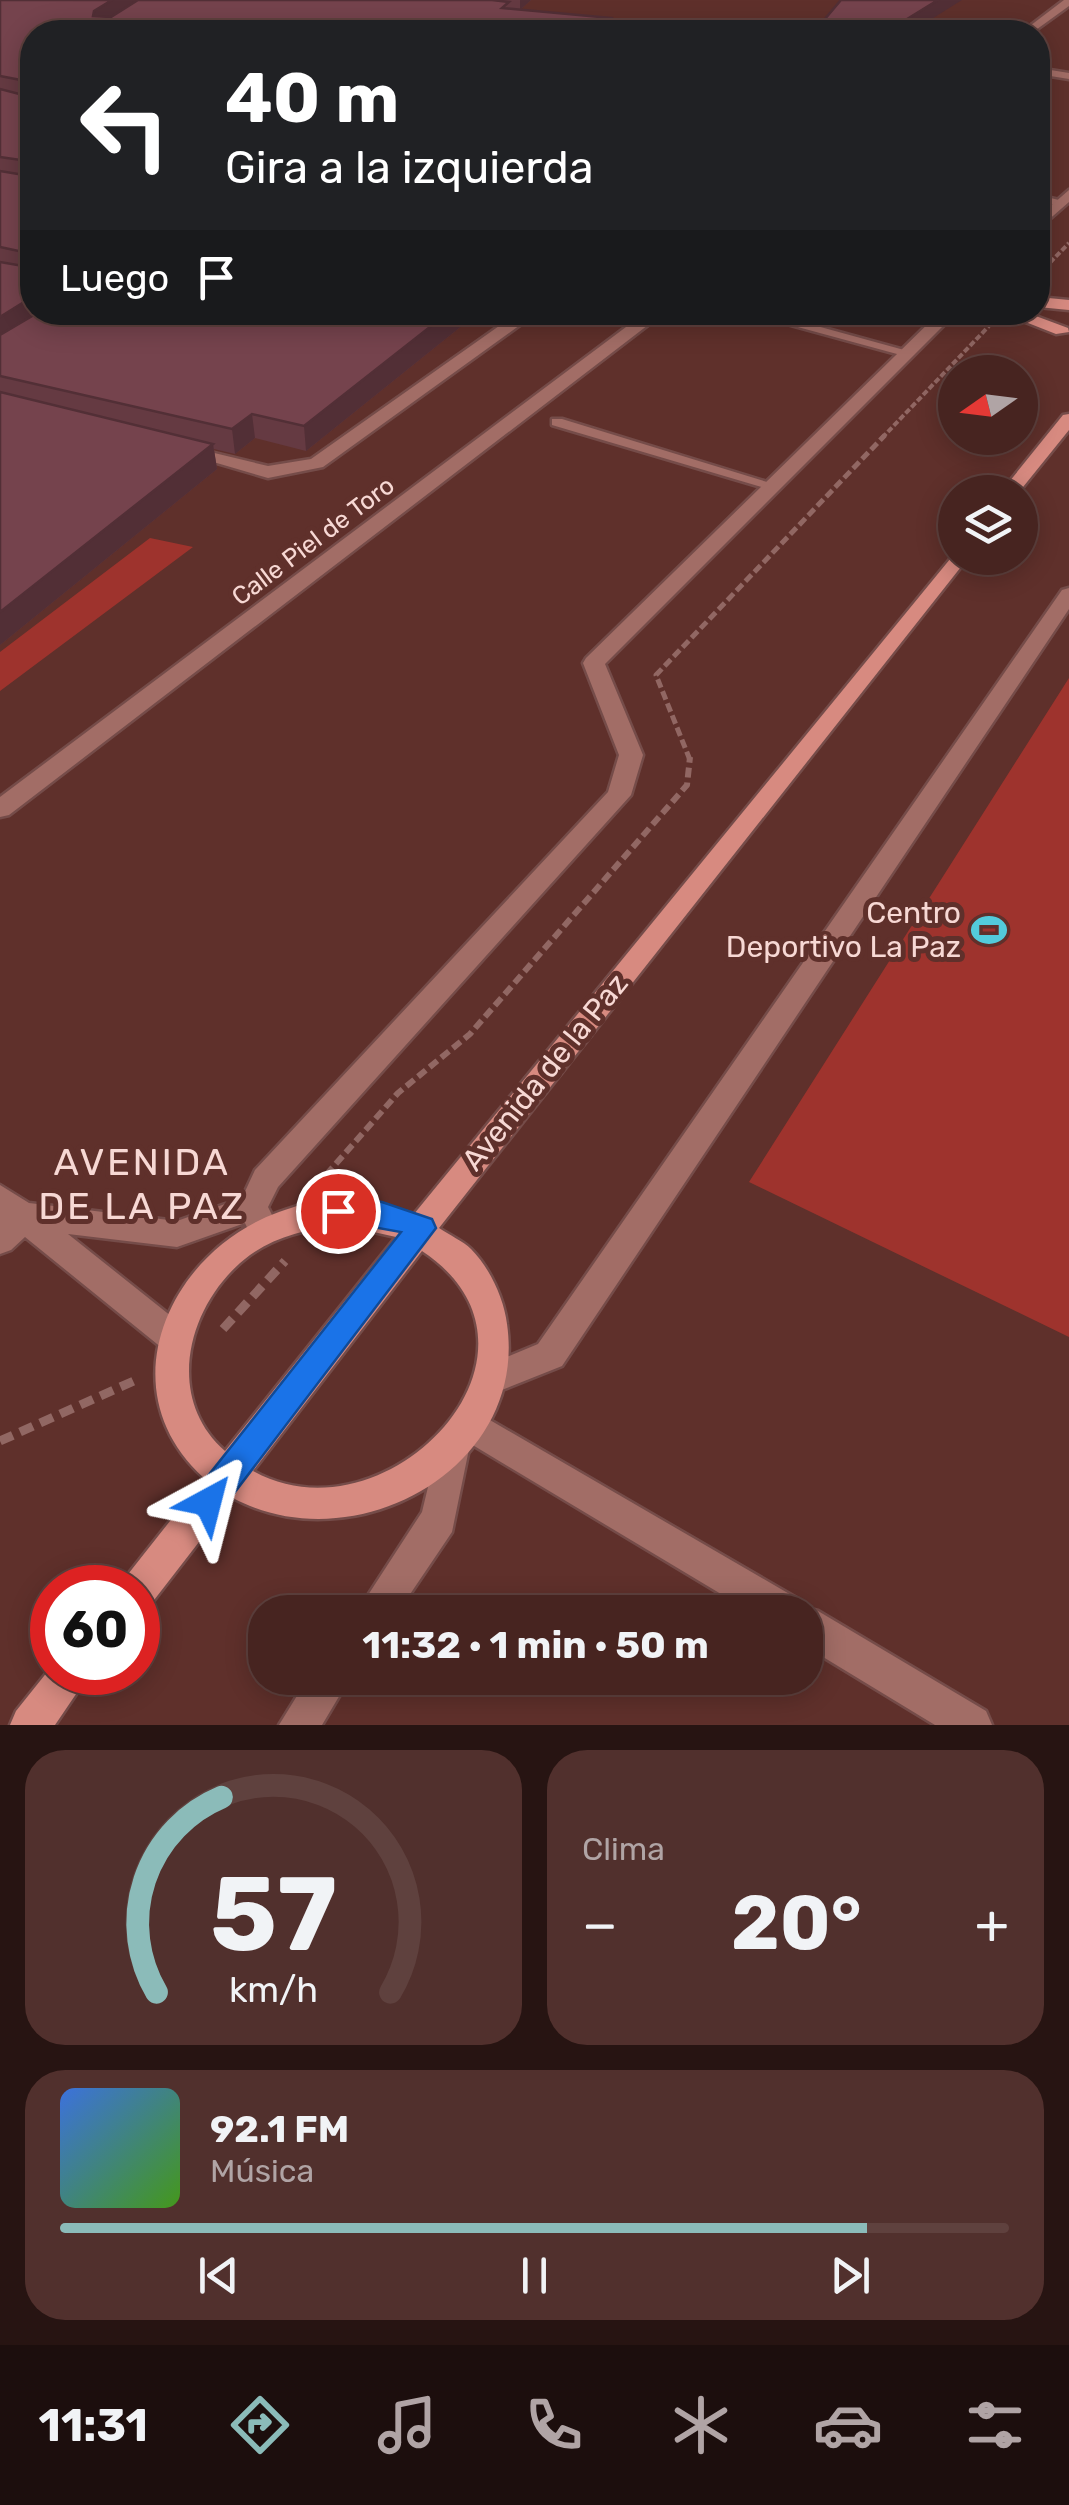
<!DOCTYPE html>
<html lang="es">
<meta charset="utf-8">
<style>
body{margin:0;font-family:Rubik,sans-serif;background:#51302d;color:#f1f3f6;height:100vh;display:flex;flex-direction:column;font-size:38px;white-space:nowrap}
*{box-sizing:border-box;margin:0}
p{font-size:32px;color:#b0a4a5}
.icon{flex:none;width:55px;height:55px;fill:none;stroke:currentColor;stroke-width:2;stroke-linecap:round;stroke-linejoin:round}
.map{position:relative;height:1725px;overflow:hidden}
.panel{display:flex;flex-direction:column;gap:25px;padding:25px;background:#271412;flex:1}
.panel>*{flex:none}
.banner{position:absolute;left:20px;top:20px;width:1030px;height:305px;border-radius:40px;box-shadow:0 5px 25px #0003,0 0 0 2px #5f413e;background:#202124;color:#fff;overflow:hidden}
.needle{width:65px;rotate:256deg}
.tools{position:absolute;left:938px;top:355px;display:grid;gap:20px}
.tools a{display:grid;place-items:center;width:100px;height:100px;border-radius:50%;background:#472420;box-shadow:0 5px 25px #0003,0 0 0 2px #5f413e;font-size:50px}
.speed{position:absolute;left:30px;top:1565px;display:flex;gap:20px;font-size:50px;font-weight:700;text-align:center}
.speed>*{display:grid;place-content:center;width:130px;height:130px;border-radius:50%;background:#472420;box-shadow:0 5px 25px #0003,0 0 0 2px #5f413e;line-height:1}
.speed .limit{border:15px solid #d22;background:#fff;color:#111}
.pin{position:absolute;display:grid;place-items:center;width:85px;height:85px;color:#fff;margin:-42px;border:5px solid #fff;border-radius:50%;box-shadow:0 2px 10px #0007}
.me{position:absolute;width:110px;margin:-55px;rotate:38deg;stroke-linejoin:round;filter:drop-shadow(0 0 8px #0008)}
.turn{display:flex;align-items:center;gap:35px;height:210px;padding:0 40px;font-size:45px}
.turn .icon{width:130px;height:130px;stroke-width:2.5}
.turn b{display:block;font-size:70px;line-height:85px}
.then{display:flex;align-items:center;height:95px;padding:0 40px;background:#0003;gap:20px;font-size:38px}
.big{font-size:75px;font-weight:700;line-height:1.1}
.panel .tile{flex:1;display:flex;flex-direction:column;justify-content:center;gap:15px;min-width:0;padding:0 35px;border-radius:40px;background:#51302d}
.panel .dial{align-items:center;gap:0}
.dial svg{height:260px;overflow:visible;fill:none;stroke:#5f413e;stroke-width:7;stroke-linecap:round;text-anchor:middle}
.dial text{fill:#f1f3f6;stroke:none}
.song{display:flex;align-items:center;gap:30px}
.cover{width:120px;height:120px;border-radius:15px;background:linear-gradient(135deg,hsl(220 70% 55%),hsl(100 70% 35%))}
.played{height:10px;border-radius:5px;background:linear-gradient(90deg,#8bbbb9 85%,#5f413e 85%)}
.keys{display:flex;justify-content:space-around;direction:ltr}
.heat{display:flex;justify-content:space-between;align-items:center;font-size:55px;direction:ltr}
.panel .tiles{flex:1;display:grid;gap:25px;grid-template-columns:1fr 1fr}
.tile:last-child{grid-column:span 2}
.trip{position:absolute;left:248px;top:1595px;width:575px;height:100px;border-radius:40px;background:#472420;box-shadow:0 5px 25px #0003,0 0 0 2px #5f413e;font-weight:700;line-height:100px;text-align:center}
.dock{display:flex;height:160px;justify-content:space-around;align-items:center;background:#1c0e0d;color:#b0a4a5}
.dock .icon{width:70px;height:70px}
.dock .current{color:#8bbbb9}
.dock b{font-size:45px;color:#f1f3f6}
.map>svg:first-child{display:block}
.green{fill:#9e332d}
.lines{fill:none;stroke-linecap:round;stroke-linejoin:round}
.lane-casing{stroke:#754c49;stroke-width:5}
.street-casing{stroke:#754c49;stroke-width:5}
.primary-casing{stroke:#754c49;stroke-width:5}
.path-far3{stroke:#916763;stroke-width:4;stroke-dasharray:6 2.5;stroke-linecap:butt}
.path-far2{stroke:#916763;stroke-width:5;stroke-dasharray:9 4;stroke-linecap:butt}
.path-far1{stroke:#916763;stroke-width:6;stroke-dasharray:10 5;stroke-linecap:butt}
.path{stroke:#916763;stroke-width:9;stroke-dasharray:14 8;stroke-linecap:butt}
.lane{fill:#a26d66;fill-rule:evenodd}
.street{fill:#a26d66;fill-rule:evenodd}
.primary{fill:#d78a80;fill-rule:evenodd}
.wall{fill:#653a42}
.shaded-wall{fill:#522f36}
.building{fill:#75434d;stroke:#522f36;stroke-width:2.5}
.route{fill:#1a73e8;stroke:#114b97;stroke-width:2.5}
.labels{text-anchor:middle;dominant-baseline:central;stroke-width:10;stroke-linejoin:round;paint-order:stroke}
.far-street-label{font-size:25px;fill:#f7d8d4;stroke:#5f302b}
.poi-label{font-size:30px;fill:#f7d8d4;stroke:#5f302b;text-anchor:end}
.street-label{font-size:30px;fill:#f7d8d4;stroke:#5f302b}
.near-neighbourhood-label{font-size:38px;letter-spacing:2.5px;fill:#f7d8d4;stroke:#5f302b}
</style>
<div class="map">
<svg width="1069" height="1725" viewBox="0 0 1069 1725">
<rect width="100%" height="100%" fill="#5f302b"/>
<path class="green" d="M 150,538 L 193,547 L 0,691 L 0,652 Z
M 1069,678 L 1069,1337 L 749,1182 Z"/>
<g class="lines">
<defs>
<path id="lane" d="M 1038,68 L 1069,73 L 1069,79 L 1038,74 Z
M 1038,195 L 1063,201 L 1065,203 L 1059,206 L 1038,201 Z
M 743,312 L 766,312 L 915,353 L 908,357 Z
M 552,419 L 562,419 L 780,486 L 773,490 L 768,489 L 552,425 Z"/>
<path id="street" d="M 1064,0 L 1069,0 L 1069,6 L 1033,32 L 1022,32 Z
M 581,18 L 640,23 L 645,26 L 640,29 L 577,23 Z
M 1069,190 L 1069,202 L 1038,229 L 1038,217 Z
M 519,312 L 538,312 L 323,467 L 268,478 L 176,451 L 185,446 L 268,466 L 311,459 Z
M 646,312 L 665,312 L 9,815 L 0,817 L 0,797 Z
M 940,312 L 957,312 L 605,664 L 643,755 L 631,795 L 278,1187 L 268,1207 L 280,1231 L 275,1240 L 264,1244 L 253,1240 L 245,1223 L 177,1247 L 68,1234 L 186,1328 L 190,1338 L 186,1348 L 174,1353 L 162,1348 L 25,1237 L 11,1250 L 0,1254 L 0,1185 L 29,1203 L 177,1221 L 242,1198 L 255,1170 L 608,792 L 619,755 L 583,663 L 586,658 Z
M 1069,588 L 1069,609 L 562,1366 L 492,1394 L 480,1390 L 475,1379 L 480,1368 L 538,1344 L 1062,590 Z
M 471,1409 L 798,1599 L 802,1607 L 818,1611 L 986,1711 L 992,1725 L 935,1725 L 805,1646 L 805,1612 L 751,1612 L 466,1441 L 469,1449 L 452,1532 L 398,1612 L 357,1612 L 422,1512 L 440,1437 L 452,1432 L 458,1435 L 454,1425 L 459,1414 Z
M 308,1678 L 350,1678 L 322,1725 L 279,1725 Z"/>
<path id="primary" d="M 1038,297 L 1069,300 L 1069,310 L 1038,307 Z
M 1000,312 L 1025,312 L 1068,328 L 1069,332 L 1056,334 Z
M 1069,414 L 1069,430 L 1019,492 L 1001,492 L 1063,415 Z
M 955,553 L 955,558 L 968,558 L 439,1228 C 449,1235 463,1241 471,1249 C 490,1268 504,1299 507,1324 C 528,1469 354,1563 233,1498 L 151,1604 L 138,1609 L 138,1588 L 121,1588 L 125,1578 L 204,1478 C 106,1390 169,1251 279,1212 C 297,1206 320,1197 339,1198 C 363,1199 391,1208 414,1214 ZM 338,1224 L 396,1237 L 225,1451 C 162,1396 189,1300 250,1255 C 276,1236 307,1230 338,1224 ZM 422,1251 C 573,1351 387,1546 253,1471 Z
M 52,1666 L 52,1672 L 91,1672 L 55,1725 L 10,1725 L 16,1711 Z"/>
</defs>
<use href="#lane" class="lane-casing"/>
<use href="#street" class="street-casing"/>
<use href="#primary" class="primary-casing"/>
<path class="path-far3" d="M 1038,275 L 1069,243
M 882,438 L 989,326"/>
<path class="path-far2" d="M 690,760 L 656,675 L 885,435"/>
<path class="path-far1" d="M 326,1175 L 398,1093 L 470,1034 L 687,785 L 690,757"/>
<path class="path" d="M 223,1329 L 285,1261
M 0,1441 L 136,1380"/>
<use href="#lane" class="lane"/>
<use href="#street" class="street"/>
<use href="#primary" class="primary"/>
</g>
<path class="wall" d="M 0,0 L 531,0 L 520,10 L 611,18 L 611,32 L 32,32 L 32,312 L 479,312 L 306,451 L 255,438 L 235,454 L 214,449 L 217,469 L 0,645 Z"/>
<path class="shaded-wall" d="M 112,0 L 143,0 L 97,29 L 93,16 L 94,11 Z
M 520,0 L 531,0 L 520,10 Z
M 938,0 L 962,0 L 911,32 L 886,32 Z
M 611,18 L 611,32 L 598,32 Z
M 32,297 L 32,312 L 49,312 L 0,345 L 0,317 Z
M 449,312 L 479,312 L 306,451 L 304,426 Z
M 252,414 L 255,438 L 235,454 L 232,429 Z
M 213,444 L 217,469 L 0,645 L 0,612 Z"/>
<path class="building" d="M 0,0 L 112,0 L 94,11 L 93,16 L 111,17 L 138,0 L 492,0 L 509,2 L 502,8 L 611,18 L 598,32 L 32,32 L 32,297 L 0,317 L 0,262 L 29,267 L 28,253 L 0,247 L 0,171 L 30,176 L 28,161 L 0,157 L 0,89 L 27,96 L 31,82 L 0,76 Z
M 841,0 L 938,0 L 886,32 L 814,32 Z
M 39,312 L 449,312 L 304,426 L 252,414 L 232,429 L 0,376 L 0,335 Z
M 0,392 L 213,444 L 0,612 Z"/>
<path class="route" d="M 338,1199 L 382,1202 L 432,1219 L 436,1228 L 219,1513 L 208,1518 L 196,1513 L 191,1502 L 196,1491 L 401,1232 L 328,1219 L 324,1211 L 328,1202 Z"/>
<defs>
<symbol id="stadium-bare" viewBox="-9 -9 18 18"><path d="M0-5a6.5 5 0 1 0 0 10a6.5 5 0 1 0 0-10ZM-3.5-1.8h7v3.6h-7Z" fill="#53cbdb" stroke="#5f302b" stroke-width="2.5" paint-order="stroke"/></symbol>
</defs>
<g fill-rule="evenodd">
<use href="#stadium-bare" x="964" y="905" width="50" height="50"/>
</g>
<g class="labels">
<g class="far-street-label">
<text transform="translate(313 541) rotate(-37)">Calle Piel de Toro</text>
</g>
<g class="poi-label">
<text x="961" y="913">Centro<tspan x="961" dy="34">Deportivo La Paz</tspan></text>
</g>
<g class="street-label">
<text transform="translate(545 1072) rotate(-51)">Avenida de la Paz</text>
</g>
<g class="near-neighbourhood-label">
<text x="142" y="1162">AVENIDA<tspan x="142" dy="44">DE LA PAZ</tspan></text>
</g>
</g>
</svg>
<div class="tools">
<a><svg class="needle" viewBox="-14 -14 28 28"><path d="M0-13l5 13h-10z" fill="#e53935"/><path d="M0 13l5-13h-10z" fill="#b0a4a5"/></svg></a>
<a><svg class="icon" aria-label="layers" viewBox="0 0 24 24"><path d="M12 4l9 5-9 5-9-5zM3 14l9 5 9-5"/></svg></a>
</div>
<div class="speed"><div class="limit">60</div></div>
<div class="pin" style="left:338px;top:1211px;background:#d93025"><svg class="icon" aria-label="arrive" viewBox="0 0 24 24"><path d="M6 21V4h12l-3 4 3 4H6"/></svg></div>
<svg class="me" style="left:208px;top:1502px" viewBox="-20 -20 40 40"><path d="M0-17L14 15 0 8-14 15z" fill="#1a73e8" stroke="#fff" stroke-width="4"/></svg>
<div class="trip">11:32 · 1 min · 50 m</div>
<div class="banner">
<div class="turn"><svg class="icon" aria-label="left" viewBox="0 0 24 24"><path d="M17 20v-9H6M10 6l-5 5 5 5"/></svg><div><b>40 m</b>Gira a la izquierda</div></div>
<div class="then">Luego<svg class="icon" aria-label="arrive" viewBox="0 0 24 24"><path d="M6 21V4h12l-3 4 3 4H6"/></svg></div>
</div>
</div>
<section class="panel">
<div class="tiles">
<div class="tile dial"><svg viewBox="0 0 100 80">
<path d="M14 69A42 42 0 1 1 86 69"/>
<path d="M14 69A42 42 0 0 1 34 9" stroke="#8bbbb9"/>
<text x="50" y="56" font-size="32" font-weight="700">57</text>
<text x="50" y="72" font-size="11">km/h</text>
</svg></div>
<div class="tile"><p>Clima</p>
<div class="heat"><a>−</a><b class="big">20°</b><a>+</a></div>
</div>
<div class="tile">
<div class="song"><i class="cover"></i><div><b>92.1 FM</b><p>Música</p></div></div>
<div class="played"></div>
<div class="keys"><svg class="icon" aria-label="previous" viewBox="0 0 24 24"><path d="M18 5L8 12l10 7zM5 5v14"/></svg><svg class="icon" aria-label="pause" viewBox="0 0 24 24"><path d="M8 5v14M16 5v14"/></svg><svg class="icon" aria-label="next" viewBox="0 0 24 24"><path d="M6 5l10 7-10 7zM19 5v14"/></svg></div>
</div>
</div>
</section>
<nav class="dock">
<b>11:31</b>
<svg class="icon current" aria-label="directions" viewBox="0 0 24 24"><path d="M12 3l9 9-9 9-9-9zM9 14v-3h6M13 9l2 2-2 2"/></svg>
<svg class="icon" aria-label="music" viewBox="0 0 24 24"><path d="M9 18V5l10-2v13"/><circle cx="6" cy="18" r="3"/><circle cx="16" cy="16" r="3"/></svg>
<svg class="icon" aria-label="phone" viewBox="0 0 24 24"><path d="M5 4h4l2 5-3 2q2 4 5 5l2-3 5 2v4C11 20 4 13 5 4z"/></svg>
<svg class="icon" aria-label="climate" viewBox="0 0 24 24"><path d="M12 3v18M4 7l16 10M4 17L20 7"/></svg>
<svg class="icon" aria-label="car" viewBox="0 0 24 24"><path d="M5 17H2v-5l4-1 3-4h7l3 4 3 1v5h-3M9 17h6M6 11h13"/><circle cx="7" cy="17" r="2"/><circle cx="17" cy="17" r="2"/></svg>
<svg class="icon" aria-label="filters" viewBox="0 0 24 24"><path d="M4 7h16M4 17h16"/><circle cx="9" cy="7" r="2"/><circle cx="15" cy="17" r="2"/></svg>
</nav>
